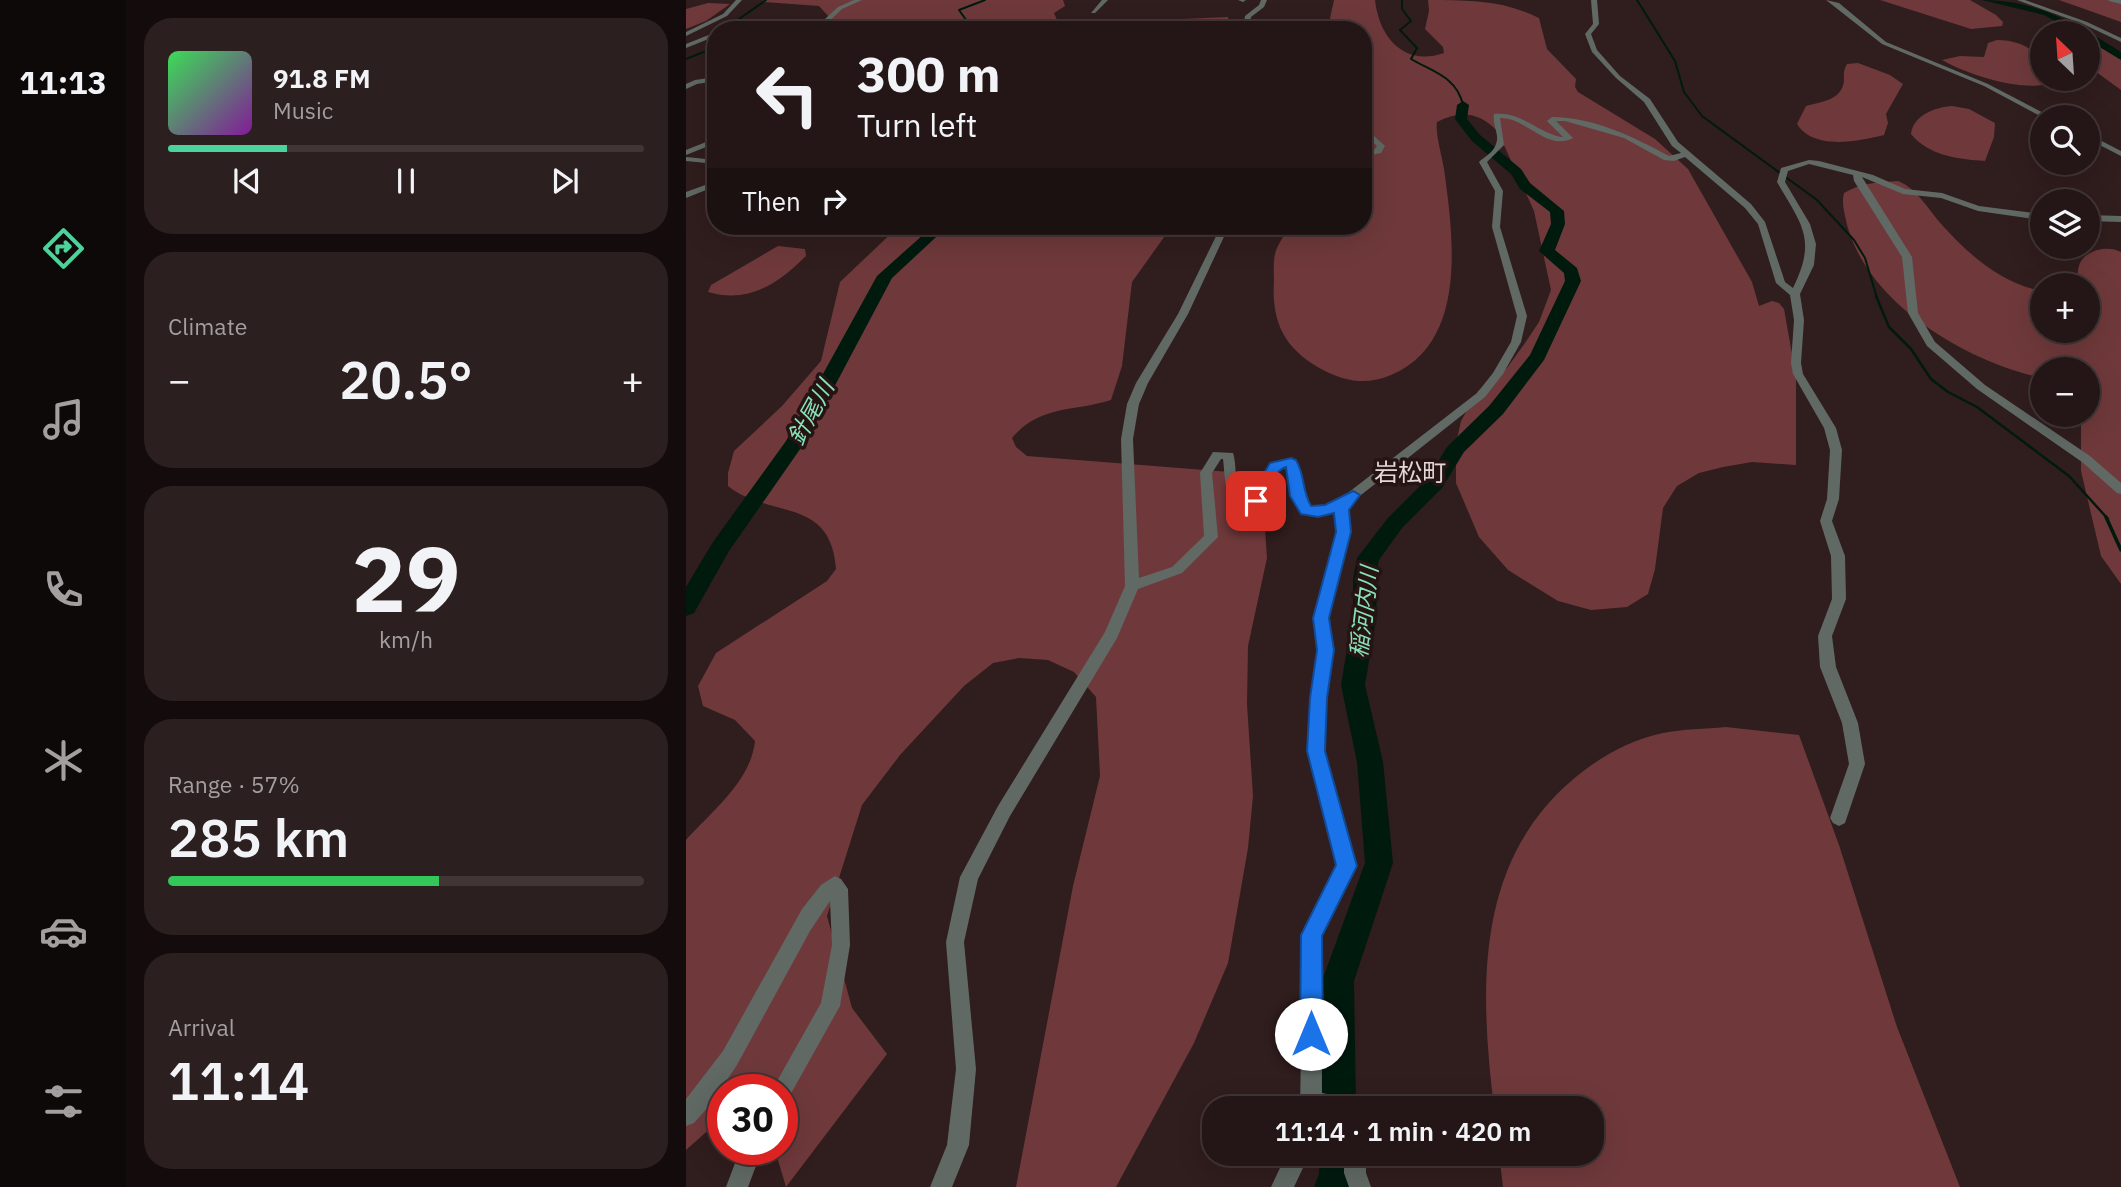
<!DOCTYPE html>
<meta charset="utf-8">
<style>
body{margin:0;font-family:"IBM Plex Sans","Noto Sans JP",sans-serif;background:#2c1f1f;color:#f1f3f6;height:100vh;display:flex;flex-direction:column;font-size:26px;white-space:nowrap}
*{box-sizing:border-box;margin:0}
p{font-size:23px;color:#a39fa1}
.icon{flex:none;width:38px;height:38px;fill:none;stroke:currentColor;stroke-width:2;stroke-linecap:round;stroke-linejoin:round}
.map{position:relative;flex:1;overflow:hidden}
.details{display:flex;flex-direction:column;gap:18px;padding:18px;background:#140c0c;width:560px}
.details>*{flex:none}
.guide{position:absolute;left:21px;top:21px;width:665px;height:214px;border-radius:28px;box-shadow:0 7px 28px #0002,0 0 0 2px #413535;background:#241616;color:#f1f3f6;overflow:hidden}
.needle{width:46px;rotate:335deg}
.buttons{position:absolute;left:1344px;top:21px;display:grid;gap:14px}
.buttons a{display:grid;place-items:center;width:70px;height:70px;border-radius:50%;background:#241616;box-shadow:0 7px 28px #0002,0 0 0 2px #413535;font-size:35px}
.speed{position:absolute;left:21px;top:1074px;display:flex;gap:14px;font-size:35px;font-weight:700;text-align:center}
.speed>*{display:grid;place-content:center;width:91px;height:91px;border-radius:50%;background:#241616;box-shadow:0 7px 28px #0002,0 0 0 2px #413535;line-height:1}
.speed .limit{border:10px solid #d22;background:#fff;color:#111}
.pin{position:absolute;display:grid;place-items:center;width:60px;height:60px;color:#fff;margin:-30px;border-radius:14px;box-shadow:0 4px 10px #0006}
.me{position:absolute;width:77px;margin:-38px;rotate:0deg;stroke-linejoin:round;filter:drop-shadow(0 0 5px #0008)}
.turn{display:flex;align-items:center;gap:24px;height:147px;padding:0 35px;font-size:32px}
.turn .icon{width:91px;height:91px;stroke-width:2.5}
.turn b{display:block;font-size:49px;line-height:60px}
.then{display:flex;align-items:center;height:66px;padding:0 35px;background:#0003;gap:14px;font-size:26px}
.big{font-size:52px;font-weight:600;line-height:1.1}
.details .card{flex:1;display:flex;flex-direction:column;justify-content:center;gap:10px;min-width:0;padding:0 24px;border-radius:28px;background:#2c1f1f}
.details .dial{align-items:center;gap:0}
.dial b{font-size:91px;line-height:1}
.song{display:flex;align-items:center;gap:21px}
.cover{width:84px;height:84px;border-radius:10px;background:linear-gradient(135deg,hsl(130 70% 55%),hsl(290 70% 35%))}
.played{height:7px;border-radius:4px;background:linear-gradient(90deg,#4ad49c 25%,#413535 25%)}
.keys{display:flex;justify-content:space-around;direction:ltr}
.heat{display:flex;justify-content:space-between;align-items:center;font-size:38px;direction:ltr}
.charge{height:10px;border-radius:5px;background:linear-gradient(90deg,#34c759 57%,#413535 0)}
.trip{position:absolute;left:516px;top:1096px;width:402px;height:70px;border-radius:28px;background:#241616;box-shadow:0 7px 28px #0002,0 0 0 2px #413535;font-weight:600;line-height:70px;text-align:center}
main{display:flex;flex:1;min-height:0}
.dock{display:flex;flex-direction:column;width:126px;justify-content:space-around;align-items:center;background:#0e0909;color:#a39fa1}
.dock .icon{width:49px;height:49px}
.dock .active{color:#4ad49c}
.dock b{font-size:32px;color:#f1f3f6}
.map>svg:first-child{display:block}
.green{fill:#6f393b}
.lines{fill:none;stroke-linecap:round;stroke-linejoin:round}
.stream-far2{stroke:#001a0e;stroke-width:2}
.stream-far1{stroke:#001a0e;stroke-width:2.5}
.stream{stroke:#001a0e;stroke-width:3.5}
.river{fill:#001a0e;fill-rule:evenodd}
.minor{fill:#606964;fill-rule:evenodd}
.tertiary{fill:#606964;fill-rule:evenodd}
.route{fill:#1a73e8;stroke:#114b97;stroke-width:2}
.labels{text-anchor:middle;dominant-baseline:central;stroke-width:7;stroke-linejoin:round;paint-order:stroke}
.water-label{font-size:23px;font-style:italic;fill:#88e2b7;stroke:#261314}
.quarter-label{font-size:24px;fill:#e5d7d7;stroke:#261314}
</style>
<main>
<nav class="dock">
<b>11:13</b>
<svg class="icon active" aria-label="directions" viewBox="0 0 24 24"><path d="M12 3l9 9-9 9-9-9zM9 14v-3h6M13 9l2 2-2 2"/></svg>
<svg class="icon" aria-label="music" viewBox="0 0 24 24"><path d="M9 18V5l10-2v13"/><circle cx="6" cy="18" r="3"/><circle cx="16" cy="16" r="3"/></svg>
<svg class="icon" aria-label="phone" viewBox="0 0 24 24"><path d="M5 4h4l2 5-3 2q2 4 5 5l2-3 5 2v4C11 20 4 13 5 4z"/></svg>
<svg class="icon" aria-label="climate" viewBox="0 0 24 24"><path d="M12 3v18M4 7l16 10M4 17L20 7"/></svg>
<svg class="icon" aria-label="car" viewBox="0 0 24 24"><path d="M5 17H2v-5l4-1 3-4h7l3 4 3 1v5h-3M9 17h6M6 11h13"/><circle cx="7" cy="17" r="2"/><circle cx="17" cy="17" r="2"/></svg>
<svg class="icon" aria-label="filters" viewBox="0 0 24 24"><path d="M4 7h16M4 17h16"/><circle cx="9" cy="7" r="2"/><circle cx="15" cy="17" r="2"/></svg>
</nav>
<section class="details">
<div class="card">
<div class="song"><i class="cover"></i><div><b>91.8 FM</b><p>Music</p></div></div>
<div class="played"></div>
<div class="keys"><svg class="icon" aria-label="previous" viewBox="0 0 24 24"><path d="M18 5L8 12l10 7zM5 5v14"/></svg><svg class="icon" aria-label="pause" viewBox="0 0 24 24"><path d="M8 5v14M16 5v14"/></svg><svg class="icon" aria-label="next" viewBox="0 0 24 24"><path d="M6 5l10 7-10 7zM19 5v14"/></svg></div>
</div>
<div class="card"><p>Climate</p>
<div class="heat"><a>−</a><b class="big">20.5°</b><a>+</a></div>
</div>
<div class="card dial"><b>29</b><p>km/h</p></div>
<div class="card"><p>Range · 57%</p><b class="big">285 km</b><div class="charge"></div></div>
<div class="card"><p>Arrival</p><b class="big">11:14</b></div>
</section>
<div class="map">
<svg width="1435" height="1187" viewBox="0 0 1435 1187">
<rect width="100%" height="100%" fill="#301d1d"/>
<path class="green" d="M 77,0 L 377,0 L 379,6 L 368,13 L 371,20 L 401,21 L 412,28 L 477,24 L 496,19 L 542,17 L 545,30 L 282,30 L 281,27 L 142,30 L 143,17 L 133,6 L 78,2 Z
M 648,0 L 689,0 C 693,37 718,67 758,53 L 757,47 L 739,29 L 743,11 L 742,0 C 781,0 818,0 853,18 L 861,49 L 890,79 L 889,87 L 892,92 L 969,139 L 1002,169 L 1066,282 L 1073,306 L 1086,301 L 1093,303 L 1098,309 L 1110,376 L 1110,465 L 1066,462 L 1037,467 L 1013,473 L 991,486 L 977,508 L 969,569 L 962,594 L 941,607 L 905,610 L 872,601 L 822,570 L 793,537 L 770,483 L 770,444 L 775,421 L 792,391 L 821,368 L 839,343 L 853,322 L 865,290 L 848,211 L 812,132 C 794,112 774,110 751,122 C 749,133 756,156 758,169 C 767,235 783,342 705,375 C 682,385 661,382 639,371 C 600,351 585,324 588,281 C 588,273 587,263 589,254 C 591,245 599,235 603,226 L 677,226 L 677,30 L 649,30 L 644,18 Z
M 1194,0 L 1284,0 L 1310,15 L 1317,22 L 1316,26 L 1285,29 Z
M 1373,0 L 1435,0 L 1435,22 Z
M 22,3 L 44,4 L 20,21 L 0,29 L 0,9 Z
M 1311,40 C 1330,40 1342,46 1356,58 L 1356,79 L 1374,79 C 1347,97 1282,75 1256,60 L 1274,56 L 1298,57 L 1302,43 Z
M 1402,40 L 1435,52 L 1435,90 L 1402,66 Z
M 1172,63 L 1204,75 L 1217,84 L 1200,114 L 1202,123 L 1198,135 C 1173,141 1128,151 1111,124 L 1120,106 C 1135,102 1156,100 1158,81 C 1158,74 1157,71 1161,64 Z
M 1266,106 L 1283,109 L 1309,123 L 1308,137 L 1299,161 C 1272,159 1243,156 1225,134 C 1227,115 1250,107 1266,106 Z
M 1212,181 C 1232,189 1243,211 1257,226 C 1284,256 1317,284 1356,291 L 1356,331 L 1402,331 L 1402,285 L 1390,285 C 1392,278 1391,269 1394,263 C 1401,249 1423,245 1435,252 L 1435,584 L 1415,556 L 1395,471 L 1395,415 L 1402,415 L 1402,369 L 1356,369 L 1356,378 C 1280,361 1183,305 1161,225 C 1159,214 1155,204 1158,193 C 1175,183 1192,182 1212,181 Z
M 213,226 L 486,226 L 446,282 L 436,366 L 425,400 C 386,412 354,405 326,438 L 330,447 L 341,456 L 544,472 L 565,481 L 577,500 L 581,558 L 562,646 L 561,704 L 567,796 L 562,848 L 542,963 L 508,1043 L 430,1187 L 330,1187 L 387,886 L 414,776 L 410,697 L 388,672 L 362,660 L 333,658 L 307,663 L 278,686 L 214,755 L 176,805 L 141,916 L 166,1008 L 201,1054 L 100,1187 L 89,1150 L 96,1150 L 96,1090 L 73,1090 L 71,1086 L 67,1090 L 37,1090 L 37,1117 L 0,1150 L 0,840 C 26,811 65,781 69,741 L 49,720 L 17,706 L 12,686 L 30,653 L 141,581 L 150,569 C 145,496 83,519 42,486 L 42,473 L 48,451 L 96,406 L 135,361 L 154,282 Z
M 92,246 L 119,249 L 120,256 C 92,284 62,304 22,292 L 25,285 Z
M 1040,727 L 1113,735 L 1153,845 L 1211,1027 L 1274,1187 L 817,1187 L 813,1153 L 906,1153 L 906,1108 L 808,1108 C 794,992 788,866 884,782 C 909,760 942,740 977,733 C 997,729 1019,729 1040,727 Z"/>
<g class="lines">
<path class="stream-far2" d="M 716,0 L 716,9 L 725,21 L 714,30 L 731,48 L 725,59 C 747,72 771,77 777,105
M 951,0 L 989,61 L 998,92 L 1016,116 L 1131,200 L 1168,240 L 1179,258 L 1191,298
M 58,30 L 43,26 L 80,0
M 281,30 L 283,24 L 273,10 L 299,0
M 0,59 L 30,47"/>
<path class="stream-far1" d="M 1190,296 L 1203,327 L 1225,349 L 1245,379 L 1262,392 L 1291,407 L 1383,476 L 1422,519"/>
<path class="stream" d="M 1420,517 L 1435,550"/>
<path class="river" d="M 1296,0 C 1352,0 1390,24 1435,52 L 1435,60 L 1402,40 L 1402,33 L 1390,33 L 1358,15 Z
M 777,101 L 783,105 L 781,119 L 794,135 L 835,169 L 844,183 L 878,211 L 879,224 L 869,250 L 891,268 L 895,281 L 858,360 L 817,414 L 778,452 L 756,488 L 716,528 L 693,560 L 689,579 L 691,613 L 679,685 L 697,762 L 707,863 L 668,981 L 670,1108 L 636,1108 L 636,981 L 679,863 L 671,762 L 655,685 L 667,613 L 667,579 L 671,558 L 702,518 L 742,478 L 761,447 L 803,406 L 844,355 L 879,281 L 878,273 L 853,251 L 865,224 L 864,212 L 834,189 L 825,174 L 786,141 L 769,119 L 771,105 Z
M 247,226 L 262,226 L 206,278 L 119,442 L 43,551 L 8,613 L 0,616 L 0,587 L 27,542 L 100,441 L 191,276 Z
M 634,1153 L 670,1153 L 669,1174 L 664,1187 L 628,1187 L 633,1174 Z"/>
<path class="minor" d="M 50,0 L 56,0 L 41,16 L 0,36 L 0,32 L 37,14 Z
M 168,0 L 176,0 L 156,9 L 134,30 L 127,30 L 152,7 Z
M 416,0 L 422,0 L 409,13 L 405,13 Z
M 552,0 L 560,0 L 557,2 Z
M 575,0 L 581,0 L 578,7 L 565,17 L 563,30 L 557,30 L 559,16 L 573,5 Z
M 905,0 L 911,0 L 913,24 L 905,34 L 911,50 L 934,76 L 964,99 L 992,142 L 1065,204 L 1079,222 L 1099,282 L 1107,288 C 1131,239 1116,225 1091,182 L 1095,168 L 1123,160 L 1133,161 L 1187,175 L 1219,189 L 1256,193 L 1293,206 L 1356,214 L 1356,220 L 1292,211 L 1255,198 L 1217,194 L 1176,177 L 1226,257 L 1232,313 L 1249,342 L 1299,385 L 1404,456 L 1435,483 L 1435,494 L 1431,493 L 1396,462 L 1291,389 L 1241,346 L 1222,313 L 1216,257 L 1168,181 L 1167,175 L 1123,164 L 1102,171 L 1099,182 L 1124,224 L 1130,244 L 1128,265 L 1114,294 L 1118,320 L 1115,363 L 1117,374 L 1150,428 L 1156,450 L 1153,499 L 1146,521 L 1159,556 L 1160,599 L 1146,636 L 1150,667 L 1172,723 L 1179,764 L 1159,823 L 1153,826 L 1147,823 L 1144,818 L 1163,764 L 1156,723 L 1134,667 L 1132,636 L 1146,599 L 1145,556 L 1134,521 L 1141,499 L 1144,450 L 1138,428 L 1107,374 L 1105,363 L 1108,320 L 1104,295 L 1090,283 L 1072,224 L 1059,208 L 999,157 L 988,161 L 978,160 L 938,138 L 879,121 L 870,121 L 887,138 C 861,152 840,117 814,118 L 818,145 L 801,162 L 817,191 L 814,227 L 841,316 L 835,342 L 817,374 L 799,397 L 670,499 L 661,510 L 664,532 L 642,618 L 647,650 L 641,698 L 638,751 L 669,866 L 635,936 L 636,1093 L 676,1101 L 679,1108 L 614,1108 L 617,935 L 651,866 L 622,751 L 625,698 L 633,650 L 628,618 L 650,532 L 649,511 L 633,515 L 615,513 L 608,497 L 601,468 L 593,469 L 572,507 C 537,514 540,483 537,459 L 535,459 L 526,473 L 532,537 L 496,573 L 452,589 L 431,638 L 324,816 L 292,879 L 278,942 L 290,1069 L 283,1145 L 266,1187 L 244,1187 L 261,1145 L 270,1069 L 260,942 L 274,877 L 312,806 L 419,632 L 439,586 L 435,439 L 441,404 L 450,383 L 492,314 L 535,226 L 543,226 L 502,314 L 462,383 L 453,404 L 447,439 L 453,578 L 486,567 L 518,536 L 514,473 L 527,452 L 547,453 C 552,467 546,499 565,498 L 585,463 L 609,460 L 624,506 L 640,505 L 663,492 L 791,393 L 807,373 L 825,342 L 831,316 L 806,227 L 809,191 L 793,162 C 798,157 808,152 810,144 C 814,135 806,125 808,114 C 835,111 851,132 875,137 L 877,137 L 861,121 L 866,117 C 907,117 948,137 983,156 L 995,153 L 986,146 L 958,102 L 930,78 L 906,52 L 899,34 L 907,24 Z
M 1140,0 L 1153,3 L 1200,42 L 1302,84 L 1365,117 L 1356,117 L 1298,86 L 1196,44 Z
M 1331,0 L 1339,0 L 1401,22 L 1435,38 L 1435,42 L 1397,24 Z
M 30,32 L 30,36 L 0,48 L 0,44 Z
M 30,77 L 30,81 L 11,84 L 0,89 L 0,84 L 9,80 Z
M 677,126 L 699,146 L 695,153 L 677,157 L 677,153 L 689,149 L 691,146 L 677,133 Z
M 1402,134 L 1435,151 L 1435,156 L 1402,139 Z
M 30,138 L 30,143 L 0,155 L 0,150 Z
M 0,157 L 30,160 L 30,164 L 0,161 Z
M 30,181 L 30,186 L 0,198 L 0,192 Z
M 1402,215 L 1435,216 L 1435,222 L 1402,221 Z
M 149,876 L 155,879 L 162,889 L 164,945 L 154,1006 L 103,1097 L 96,1100 L 96,1090 L 86,1090 L 135,1003 L 146,945 L 144,901 L 124,931 L 51,1065 L 24,1105 L 8,1123 L 0,1126 L 0,1099 L 37,1051 L 116,909 L 135,885 Z
M 54,1150 L 76,1150 L 62,1187 L 40,1187 Z
M 601,1153 L 624,1153 L 608,1187 L 585,1187 Z
M 658,1153 L 680,1153 L 680,1173 L 685,1187 L 663,1187 L 658,1173 Z"/>
<path class="tertiary" d="M 1422,0 L 1435,0 L 1435,4 L 1423,1 Z"/>
</g>
<path class="route" d="M 605,458 L 610,460 C 619,475 616,491 625,506 L 639,505 L 667,491 L 674,495 L 663,510 L 665,532 L 643,618 L 648,650 L 641,698 L 639,751 L 671,866 L 636,936 L 637,1034 L 633,1042 L 625,1045 L 617,1042 L 614,1034 L 615,935 L 650,865 L 621,751 L 624,698 L 631,650 L 627,618 L 650,532 L 648,513 L 632,517 L 615,514 L 604,496 L 600,467 C 586,472 582,492 575,504 L 565,504 L 562,501 L 584,463 Z"/>
<g class="labels">
<g class="water-label">
<text transform="translate(124 412) rotate(-61)">針尾川</text>
<text transform="translate(677 612) rotate(-83)">稲河内川</text>
</g>
<g class="quarter-label">
<text x="724" y="472">岩松町</text>
</g>
</g>
</svg>
<div class="buttons">
<a><svg class="needle" viewBox="-14 -14 28 28"><path d="M0-13l5 13h-10z" fill="#e53935"/><path d="M0 13l5-13h-10z" fill="#a39fa1"/></svg></a>
<a><svg class="icon" aria-label="search" viewBox="0 0 24 24"><circle cx="10" cy="10" r="6"/><path d="M15 15l6 6"/></svg></a>
<a><svg class="icon" aria-label="layers" viewBox="0 0 24 24"><path d="M12 4l9 5-9 5-9-5zM3 14l9 5 9-5"/></svg></a>
<a>+</a>
<a>−</a>
</div>
<div class="speed"><div class="limit">30</div></div>
<div class="pin" style="left:570px;top:501px;background:#d93025"><svg class="icon" aria-label="arrive" viewBox="0 0 24 24"><path d="M6 21V4h12l-3 4 3 4H6"/></svg></div>
<svg class="me" style="left:625px;top:1034px" viewBox="-20 -20 40 40"><circle r="19" fill="#fff"/><path d="M0-13L10 11 0 6-10 11z" fill="#1a73e8"/></svg>
<div class="trip">11:14 · 1 min · 420 m</div>
<div class="guide">
<div class="turn"><svg class="icon" aria-label="left" viewBox="0 0 24 24"><path d="M17 20v-9H6M10 6l-5 5 5 5"/></svg><div><b>300 m</b>Turn left</div></div>
<div class="then">Then<svg class="icon" aria-label="right" viewBox="0 0 24 24"><path d="M7 20v-9h11M14 6l5 5-5 5"/></svg></div>
</div>
</div>
</main>
